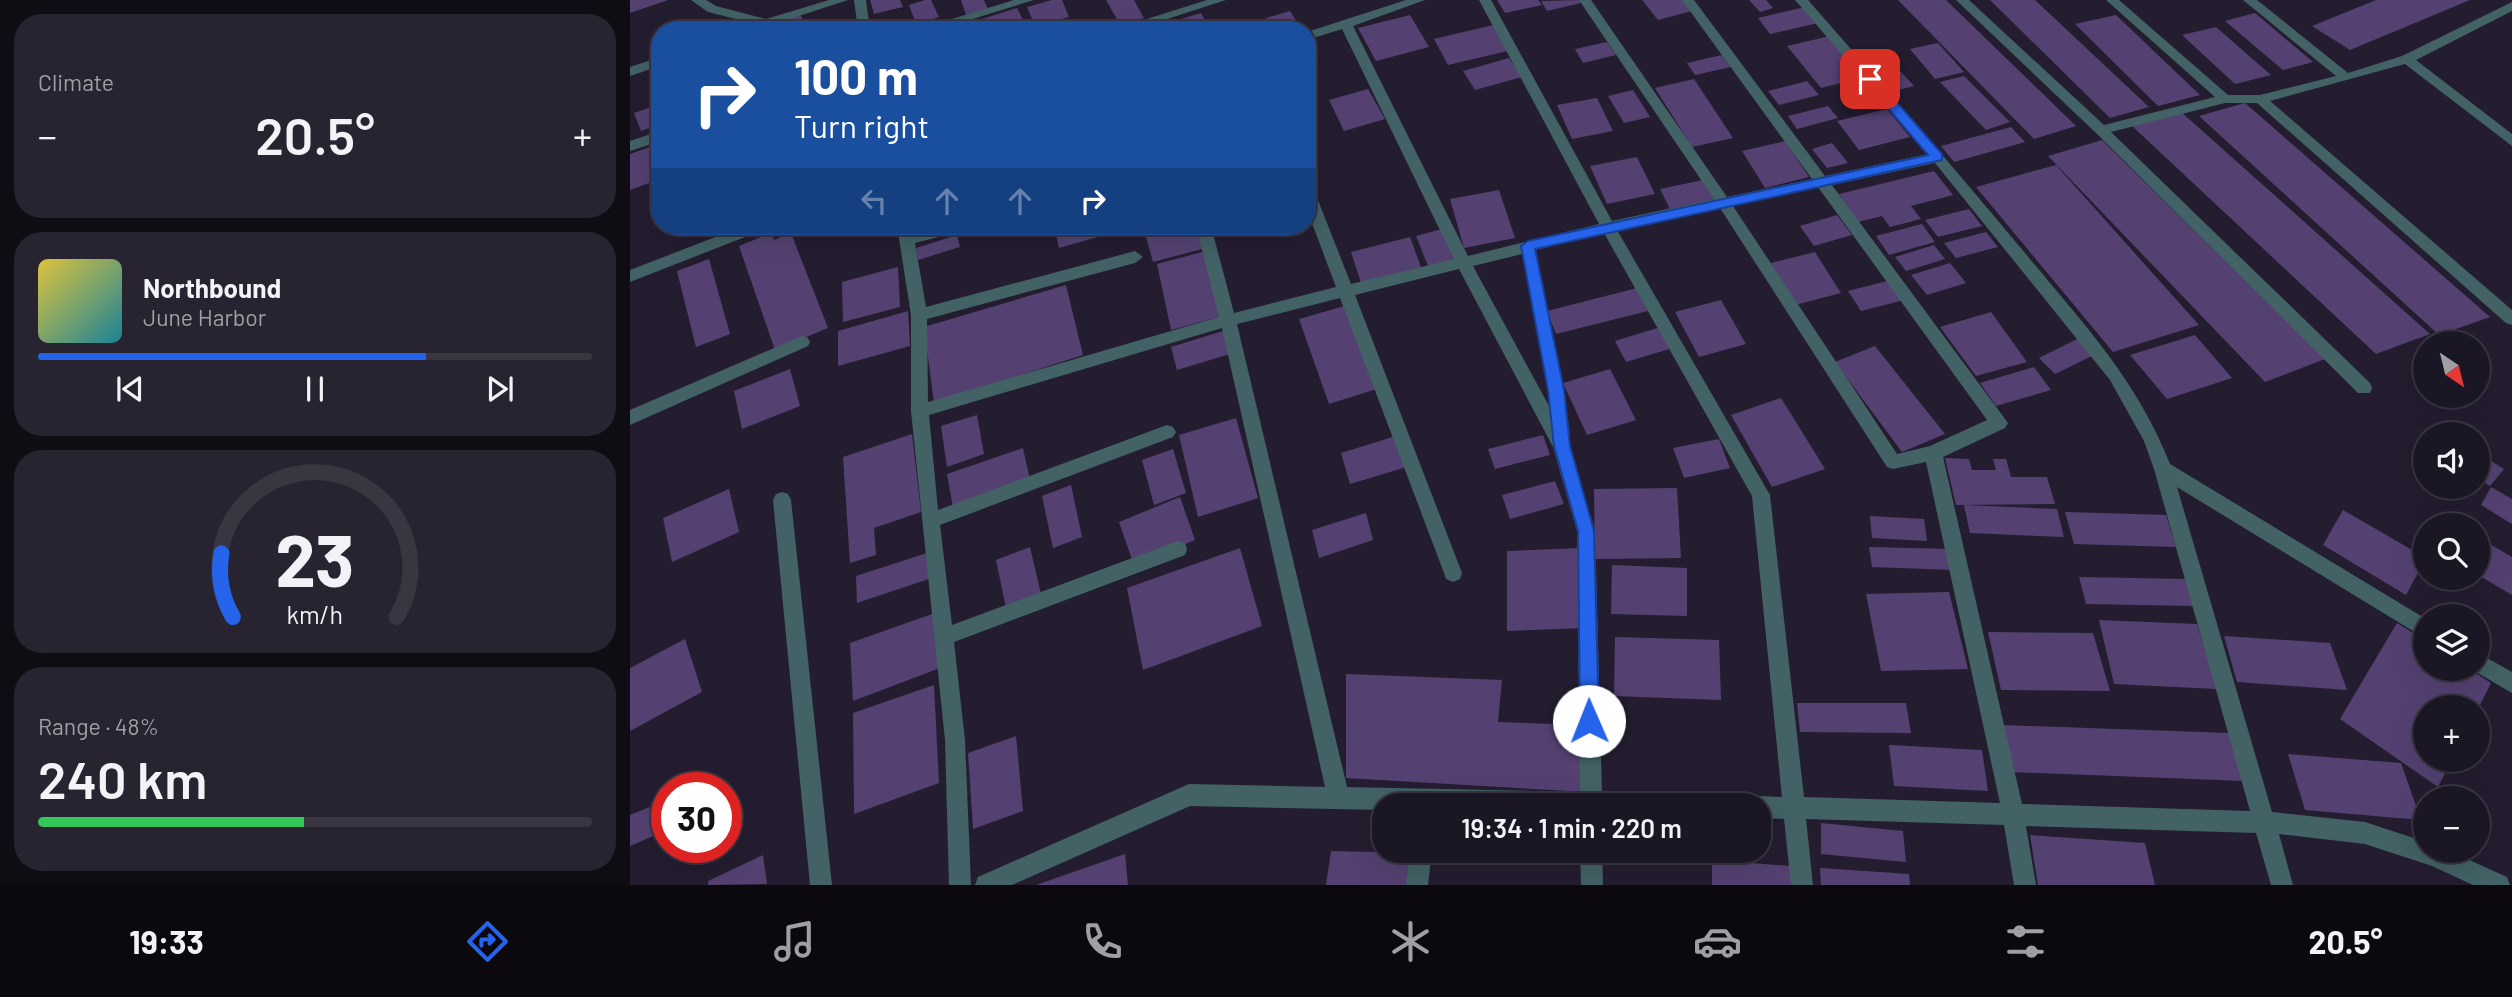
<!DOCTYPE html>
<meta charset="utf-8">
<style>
body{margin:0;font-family:Barlow,sans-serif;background:#282331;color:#f1f3f6;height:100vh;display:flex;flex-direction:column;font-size:26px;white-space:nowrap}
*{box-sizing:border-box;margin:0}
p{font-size:23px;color:#a09fa6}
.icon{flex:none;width:38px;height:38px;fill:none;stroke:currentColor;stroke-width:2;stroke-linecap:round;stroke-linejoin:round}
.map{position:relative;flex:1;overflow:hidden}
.side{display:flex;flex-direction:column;gap:14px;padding:14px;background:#0f0c14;width:630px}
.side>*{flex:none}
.top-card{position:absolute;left:21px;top:21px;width:665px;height:214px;border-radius:28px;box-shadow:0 7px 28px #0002,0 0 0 2px #393541;background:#1a4fa0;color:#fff;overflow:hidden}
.needle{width:46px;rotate:145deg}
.fabs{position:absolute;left:1783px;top:331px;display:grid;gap:14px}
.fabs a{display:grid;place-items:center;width:77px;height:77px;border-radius:50%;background:#1b1624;box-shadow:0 7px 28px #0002,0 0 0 2px #393541;font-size:35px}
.speed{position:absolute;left:21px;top:772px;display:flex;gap:14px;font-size:35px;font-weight:700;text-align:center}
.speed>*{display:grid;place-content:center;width:91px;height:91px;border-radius:50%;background:#1b1624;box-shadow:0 7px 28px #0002,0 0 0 2px #393541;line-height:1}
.speed .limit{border:10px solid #d22;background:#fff;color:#111}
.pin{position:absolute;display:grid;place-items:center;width:60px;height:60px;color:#fff;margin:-30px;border-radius:14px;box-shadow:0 4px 10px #0006}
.me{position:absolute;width:77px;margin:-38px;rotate:359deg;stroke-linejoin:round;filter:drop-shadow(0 0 5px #0008)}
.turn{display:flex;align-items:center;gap:24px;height:147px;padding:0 28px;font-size:32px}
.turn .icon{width:91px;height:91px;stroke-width:2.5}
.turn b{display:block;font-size:49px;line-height:60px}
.lanes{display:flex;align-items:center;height:66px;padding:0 28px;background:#0003;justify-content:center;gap:35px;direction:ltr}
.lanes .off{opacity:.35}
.big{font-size:52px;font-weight:600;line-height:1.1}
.side .widget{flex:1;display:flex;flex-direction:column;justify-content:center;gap:10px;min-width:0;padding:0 24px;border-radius:28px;background:#282331}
.side .dial{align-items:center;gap:0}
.dial svg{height:182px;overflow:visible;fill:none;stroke:#393541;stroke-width:7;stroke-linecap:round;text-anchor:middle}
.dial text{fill:#f1f3f6;stroke:none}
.song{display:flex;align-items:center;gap:21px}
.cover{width:84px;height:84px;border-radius:10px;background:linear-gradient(135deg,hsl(50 70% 55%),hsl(190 70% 35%))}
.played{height:7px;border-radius:4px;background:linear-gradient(90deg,#2563eb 70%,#393541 70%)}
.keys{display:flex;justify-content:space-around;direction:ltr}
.heat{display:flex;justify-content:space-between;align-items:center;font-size:38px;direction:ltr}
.charge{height:10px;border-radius:5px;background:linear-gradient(90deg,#34c759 48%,#393541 0)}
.trip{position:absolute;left:742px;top:793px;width:399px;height:70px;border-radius:28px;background:#1b1624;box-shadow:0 7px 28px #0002,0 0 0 2px #393541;font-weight:600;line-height:70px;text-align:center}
.tab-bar{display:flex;height:112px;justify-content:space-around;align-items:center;background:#0b090e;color:#a09fa6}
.tab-bar .icon{width:49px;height:49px}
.tab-bar .active{color:#2563eb}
.tab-bar b{font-size:32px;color:#f1f3f6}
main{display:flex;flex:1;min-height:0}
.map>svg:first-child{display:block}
.building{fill:#544172}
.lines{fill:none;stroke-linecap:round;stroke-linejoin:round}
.minor{fill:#426265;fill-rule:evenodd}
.route{fill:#2563eb;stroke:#184099;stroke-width:2}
</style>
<main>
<section class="side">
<div class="widget"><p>Climate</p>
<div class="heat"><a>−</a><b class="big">20.5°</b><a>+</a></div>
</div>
<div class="widget">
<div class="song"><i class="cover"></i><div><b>Northbound</b><p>June Harbor</p></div></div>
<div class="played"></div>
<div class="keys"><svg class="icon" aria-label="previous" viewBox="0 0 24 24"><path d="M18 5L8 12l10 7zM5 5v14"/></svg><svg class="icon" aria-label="pause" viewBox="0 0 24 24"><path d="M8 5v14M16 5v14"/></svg><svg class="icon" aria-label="next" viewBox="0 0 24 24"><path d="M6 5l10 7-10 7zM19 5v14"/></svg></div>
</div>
<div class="widget dial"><svg viewBox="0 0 100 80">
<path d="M14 69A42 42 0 1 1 86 69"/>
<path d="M14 69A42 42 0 0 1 9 41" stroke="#2563eb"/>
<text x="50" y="56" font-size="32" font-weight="700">23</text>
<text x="50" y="72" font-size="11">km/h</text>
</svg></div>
<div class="widget"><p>Range · 48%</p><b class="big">240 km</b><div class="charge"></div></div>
</section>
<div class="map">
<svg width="1882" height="885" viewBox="0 0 1882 885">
<rect width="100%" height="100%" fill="#241d30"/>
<path class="building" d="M 0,0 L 38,0 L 0,13 Z
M 240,0 L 270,0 L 273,7 L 244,14 Z
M 295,0 L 301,0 L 309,17 L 286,24 L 279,5 Z
M 331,0 L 354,0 L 358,9 L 336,15 Z
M 422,0 L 432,0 L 439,17 L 405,26 L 397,7 Z
M 476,0 L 504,0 L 514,18 L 490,25 Z
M 867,0 L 908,0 L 912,5 L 875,13 Z
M 949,0 L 951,3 L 917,11 L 911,1 Z
M 1012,0 L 1053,0 L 1062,11 L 1028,20 Z
M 1119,0 L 1136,0 L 1143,8 L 1130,12 Z
M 1268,0 L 1316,0 L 1446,126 L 1404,139 Z
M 1360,0 L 1405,0 L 1519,107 L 1480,118 Z
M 1746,0 L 1840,0 L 1720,50 L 1682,26 Z
M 1175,7 L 1188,23 L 1140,34 L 1128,18 Z
M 387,8 L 398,30 L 342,30 L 339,23 Z
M 660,11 L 672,30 L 643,30 L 636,18 Z
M 571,13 L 580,30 L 553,30 L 548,20 Z
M 1625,13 L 1683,62 L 1653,70 L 1595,21 Z
M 171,15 L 176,30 L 137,30 L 136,26 Z
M 780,15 L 799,47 L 746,61 L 728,28 Z
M 1486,15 L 1570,95 L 1528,106 L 1445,24 Z
M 863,25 L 878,51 L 818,65 L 804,39 Z
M 1586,27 L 1641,75 L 1605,84 L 1552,35 Z
M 1200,36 L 1235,77 L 1191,88 L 1157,46 Z
M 977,42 L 986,55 L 953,63 L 945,49 Z
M 1308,43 L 1334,72 L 1305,79 L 1280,49 Z
M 1092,55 L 1101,67 L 1065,75 L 1057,63 Z
M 1255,55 L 1284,86 L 1264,91 L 1236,60 Z
M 879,58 L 892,77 L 845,90 L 833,71 Z
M 1334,76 L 1380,122 L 1356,130 L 1310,82 Z
M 1064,79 L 1103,138 L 1062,147 L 1025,88 Z
M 1177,81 L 1189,95 L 1149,105 L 1138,91 Z
M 738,89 L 755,119 L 714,131 L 699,100 Z
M 1003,90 L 1020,117 L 994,123 L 978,96 Z
M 967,98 L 983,131 L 942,139 L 927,105 Z
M 1615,103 L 1860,317 L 1809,335 L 1569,116 Z
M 30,104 L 30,124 L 11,131 L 4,113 Z
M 1198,106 L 1208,118 L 1167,129 L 1158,116 Z
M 1257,109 L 1280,137 L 1229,150 L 1207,121 Z
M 1550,111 L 1800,334 L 1746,354 L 1501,125 Z
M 1381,127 L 1395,142 L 1324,162 L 1311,146 Z
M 1472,140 L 1695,359 L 1635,382 L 1418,156 Z
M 1155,141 L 1179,177 L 1135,188 L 1112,151 Z
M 1202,143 L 1218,163 L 1197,168 L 1182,149 Z
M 20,147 L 30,179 L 0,190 L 0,154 Z
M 1007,157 L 1025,194 L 977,204 L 960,166 Z
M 1426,165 L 1569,325 L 1483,352 L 1346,187 Z
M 1304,171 L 1323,195 L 1281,206 L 1291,219 L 1260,227 L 1252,216 L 1228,222 L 1209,194 Z
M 1073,180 L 1084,199 L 1040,209 L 1030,189 Z
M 869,190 L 885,238 L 834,248 L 820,199 Z
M 1339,209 L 1352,226 L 1308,237 L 1295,220 Z
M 1207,215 L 1222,235 L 1184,246 L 1170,226 Z
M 1292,224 L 1305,242 L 1259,255 L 1246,236 Z
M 424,226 L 480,226 L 482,233 L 429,248 Z
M 513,226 L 570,226 L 576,248 L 523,262 Z
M 816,228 L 829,258 L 798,266 L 786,236 Z
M 1356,232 L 1368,247 L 1326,258 L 1314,243 Z
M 141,233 L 144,240 L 161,233 L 198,328 L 145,350 L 109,246 Z
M 327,235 L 330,247 L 288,260 L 286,248 Z
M 780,237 L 791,267 L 731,283 L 721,252 Z
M 1304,245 L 1315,259 L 1276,271 L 1265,257 Z
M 576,251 L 593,316 L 541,330 L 527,264 Z
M 1185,252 L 1211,293 L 1165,305 L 1141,263 Z
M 79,259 L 100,334 L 66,347 L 47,271 Z
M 1320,263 L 1336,283 L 1297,295 L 1281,275 Z
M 268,267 L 270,307 L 213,322 L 212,282 Z
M 1261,280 L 1274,300 L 1231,311 L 1218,291 Z
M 436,285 L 453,355 L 304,403 L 294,327 Z
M 1007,288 L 1018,311 L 926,334 L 917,311 Z
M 1091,300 L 1116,344 L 1069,357 L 1045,312 Z
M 718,305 L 750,388 L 699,404 L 669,319 Z
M 278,311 L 280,346 L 208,366 L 208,331 Z
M 1361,312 L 1397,362 L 1346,376 L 1310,327 Z
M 1034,326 L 1046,347 L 996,362 L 985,341 Z
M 593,331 L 600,354 L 547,370 L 541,347 Z
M 1565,335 L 1602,378 L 1537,399 L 1500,355 Z
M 1449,338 L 1466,354 L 1425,374 L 1409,358 Z
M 1245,346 L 1315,434 L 1272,452 L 1205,362 Z
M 1404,367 L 1421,390 L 1366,406 L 1350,383 Z
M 160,369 L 170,406 L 112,429 L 104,391 Z
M 980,369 L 1006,420 L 957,435 L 933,383 Z
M 1151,398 L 1195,469 L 1142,487 L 1101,415 Z
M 347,415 L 354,454 L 317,467 L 311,426 Z
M 606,418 L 628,498 L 568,517 L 549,435 Z
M 282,434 L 291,512 L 244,528 L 246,555 L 220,563 L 213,457 Z
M 769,435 L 780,466 L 720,484 L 711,453 Z
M 913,435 L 920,455 L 865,469 L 858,449 Z
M 1089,439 L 1100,468 L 1054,478 L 1043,448 Z
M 393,448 L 400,480 L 323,508 L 317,474 Z
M 543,449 L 556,493 L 524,505 L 512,460 Z
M 1848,453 L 1874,469 L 1860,486 L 1848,479 Z
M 1315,458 L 1339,459 L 1342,470 L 1366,470 L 1363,459 L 1376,459 L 1381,477 L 1417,477 L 1425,504 L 1326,505 Z
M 925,481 L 934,504 L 880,519 L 872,495 Z
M 441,485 L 452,537 L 423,548 L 412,496 Z
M 1861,487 L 1882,499 L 1882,524 L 1851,505 Z
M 1047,488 L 1051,558 L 965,559 L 964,489 Z
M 99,489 L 109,532 L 42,562 L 33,518 Z
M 550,497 L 565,540 L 504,565 L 489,522 Z
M 1334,505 L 1427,509 L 1434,537 L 1340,533 Z
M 1713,510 L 1796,558 L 1776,595 L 1693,545 Z
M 1435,512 L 1536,515 L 1546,547 L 1444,544 Z
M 736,513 L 743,540 L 689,558 L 682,530 Z
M 1240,516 L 1294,519 L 1297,541 L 1242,538 Z
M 1848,537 L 1882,557 L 1882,595 L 1848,575 Z
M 400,547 L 411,594 L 376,608 L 366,560 Z
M 1239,547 L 1320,549 L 1324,570 L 1242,567 Z
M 610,548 L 632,626 L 513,670 L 497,588 Z
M 950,548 L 954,628 L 877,631 L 877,551 Z
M 297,553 L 299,579 L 227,603 L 226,576 Z
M 982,565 L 1057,568 L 1057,616 L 981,614 Z
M 1449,577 L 1555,579 L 1565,606 L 1456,604 Z
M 1319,592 L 1338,669 L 1251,671 L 1236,594 Z
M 305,613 L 310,668 L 223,701 L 220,643 Z
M 1469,620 L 1567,624 L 1587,689 L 1484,684 Z
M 1767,623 L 1796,641 L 1796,668 L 1838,668 L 1861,683 L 1849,707 L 1796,707 L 1796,760 L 1822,760 L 1808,787 L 1710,719 Z
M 1358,632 L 1463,633 L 1480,691 L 1371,690 Z
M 1594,636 L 1700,643 L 1717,690 L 1607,682 Z
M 985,637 L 1089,640 L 1091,700 L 984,696 Z
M 55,639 L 72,692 L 0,731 L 0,668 Z
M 716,674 L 872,680 L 868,722 L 954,725 L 956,792 L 716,778 Z
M 304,685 L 309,783 L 224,814 L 223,713 Z
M 1167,703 L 1276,703 L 1281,733 L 1170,732 Z
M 1372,725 L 1599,733 L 1614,781 L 1381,772 Z
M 386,736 L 393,811 L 343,829 L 338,753 Z
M 1259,745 L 1352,750 L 1358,791 L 1264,786 Z
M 1658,754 L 1771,763 L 1791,820 L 1675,810 Z
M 37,800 L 37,830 L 0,846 L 0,815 Z
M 1191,823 L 1273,831 L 1276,862 L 1191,854 Z
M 1400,835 L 1515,843 L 1525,885 L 1408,885 Z
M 978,850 L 1067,850 L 1067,857 L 978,854 Z
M 701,851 L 788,853 L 785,885 L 696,885 Z
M 495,854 L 498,885 L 406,885 Z
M 133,855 L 137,884 L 78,885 L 78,881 Z
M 1082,860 L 1161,866 L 1162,885 L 1082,885 Z
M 1190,868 L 1279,874 L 1280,885 L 1191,885 Z"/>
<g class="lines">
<path class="minor" d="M 61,0 L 76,0 L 86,6 L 136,19 L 199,0 L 218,0 L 126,30 L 106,30 L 122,23 L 78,12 Z
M 224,0 L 236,0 L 240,30 L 228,30 Z
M 384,0 L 404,0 L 307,30 L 286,30 Z
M 577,0 L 596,0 L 503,30 L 482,30 Z
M 776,0 L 795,0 L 723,26 L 838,256 L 969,224 L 849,0 L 861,0 L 982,221 L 1084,199 L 949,0 L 961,0 L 1097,197 L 1182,179 L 1052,0 L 1064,0 L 1195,176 L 1298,154 L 1165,0 L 1178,0 C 1253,85 1327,171 1400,259 C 1455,325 1508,382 1540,464 L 1796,619 L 1796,639 L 1547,487 L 1642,812 L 1735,822 L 1796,842 L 1796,850 L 1817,850 L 1877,877 L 1880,885 L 1843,885 L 1802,866 L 1735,844 L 1649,834 L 1663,885 L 1641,885 L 1626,833 L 1396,826 L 1406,885 L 1384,885 L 1374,825 L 1176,819 L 1183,885 L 1161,885 L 1154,819 L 1129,818 L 1129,805 L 1119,805 L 1121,799 L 1129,796 L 1152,797 L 1122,496 L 974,233 L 906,250 L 934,390 L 940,435 L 937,439 L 965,531 L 972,793 L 1053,794 L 1061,797 L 1064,805 L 754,805 L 754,810 L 560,806 L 382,885 L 345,885 L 348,877 L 559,784 L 695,787 L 592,328 L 299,415 L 308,510 L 537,425 L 543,427 L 546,432 L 543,437 L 310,525 L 322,625 L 548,541 L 555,543 L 557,549 L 555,555 L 324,642 L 335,740 L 341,885 L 319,885 L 315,740 L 281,411 L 281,315 L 267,226 L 282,226 L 284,233 L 311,226 L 339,226 L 336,230 L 285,243 L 296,307 L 505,251 L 513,257 L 505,263 L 297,319 L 298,402 L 589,317 L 566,226 L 581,226 L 604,313 L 706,287 L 677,210 L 677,185 L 684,190 L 721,284 L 824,259 L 712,29 L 677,40 L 677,32 ZM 1305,163 L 1480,380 L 1514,441 L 1524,469 L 1620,811 L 1392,804 L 1313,457 L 1375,428 L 1378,423 L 1202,185 ZM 1188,187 L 1357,420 L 1300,446 L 1267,454 L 1103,206 ZM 1090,208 L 1257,467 L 1263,469 L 1296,462 L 1370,803 L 1174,797 L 1140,495 L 987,230 ZM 892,254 L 918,390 L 919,406 L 843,266 ZM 829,269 L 923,447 L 947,531 L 950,792 L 717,787 L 607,324 L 710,298 L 814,573 L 816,579 L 823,582 L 830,579 L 832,573 L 725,295 Z
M 1326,0 L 1339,0 L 1474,125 L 1585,97 L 1476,0 L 1489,0 L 1598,95 L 1630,95 L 1706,76 L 1613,0 L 1627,0 L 1718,73 L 1772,56 L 1882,2 L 1882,11 L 1786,60 L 1882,134 L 1882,146 L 1775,64 L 1640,101 L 1882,310 L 1882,325 L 1876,323 L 1627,103 L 1595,103 L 1481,132 L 1740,383 L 1742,388 L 1740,393 L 1728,393 L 1466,133 Z
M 30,57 L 30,66 L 0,76 L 0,67 Z
M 30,131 L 30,141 L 0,151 L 0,141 Z
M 114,226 L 136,226 L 133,230 L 0,282 L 0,270 Z
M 172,336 L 178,338 L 180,342 L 178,346 L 0,425 L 0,410 Z
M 152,492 L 158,494 L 161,500 L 202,885 L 180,885 L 143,500 L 146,494 Z
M 1848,653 L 1882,672 L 1882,693 L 1841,669 L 1848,668 Z
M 780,850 L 802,850 L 798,885 L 776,885 Z
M 950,850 L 972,850 L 973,885 L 951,885 Z"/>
</g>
<path class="route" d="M 1235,76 L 1244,76 L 1312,154 L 1312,160 L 905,249 L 934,390 L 940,446 L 964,531 L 969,721 L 966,728 L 959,730 L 953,728 L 950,721 L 948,531 L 924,446 L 918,390 L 891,246 L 898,241 L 1298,155 L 1235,81 Z"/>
</svg>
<div class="fabs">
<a><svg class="needle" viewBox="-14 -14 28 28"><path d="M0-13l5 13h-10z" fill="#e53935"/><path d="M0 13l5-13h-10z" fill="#a09fa6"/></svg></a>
<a><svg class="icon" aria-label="sound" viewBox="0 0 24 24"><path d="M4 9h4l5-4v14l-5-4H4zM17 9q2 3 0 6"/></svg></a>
<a><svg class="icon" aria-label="search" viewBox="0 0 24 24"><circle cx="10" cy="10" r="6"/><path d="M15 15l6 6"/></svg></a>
<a><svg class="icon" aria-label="layers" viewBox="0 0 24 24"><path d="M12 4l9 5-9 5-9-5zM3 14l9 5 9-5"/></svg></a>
<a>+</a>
<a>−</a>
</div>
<div class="speed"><div class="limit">30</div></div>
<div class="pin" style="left:1240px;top:79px;background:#d93025"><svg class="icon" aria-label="arrive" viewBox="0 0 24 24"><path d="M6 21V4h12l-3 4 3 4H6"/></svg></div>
<svg class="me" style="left:959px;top:721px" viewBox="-20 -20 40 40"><circle r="19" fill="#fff"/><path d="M0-13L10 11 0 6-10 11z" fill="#2563eb"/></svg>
<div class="trip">19:34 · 1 min · 220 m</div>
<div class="top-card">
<div class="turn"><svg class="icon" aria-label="right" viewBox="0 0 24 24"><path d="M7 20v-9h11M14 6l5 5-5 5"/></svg><div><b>100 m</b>Turn right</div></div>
<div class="lanes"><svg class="icon off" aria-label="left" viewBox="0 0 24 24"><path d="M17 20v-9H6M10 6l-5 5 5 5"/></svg><svg class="icon off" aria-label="ahead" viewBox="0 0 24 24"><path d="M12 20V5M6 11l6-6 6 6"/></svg><svg class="icon off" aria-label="ahead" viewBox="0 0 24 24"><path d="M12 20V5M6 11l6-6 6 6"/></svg><svg class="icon" aria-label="right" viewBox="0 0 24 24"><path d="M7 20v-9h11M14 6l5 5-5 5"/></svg></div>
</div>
</div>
</main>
<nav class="tab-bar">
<b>19:33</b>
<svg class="icon active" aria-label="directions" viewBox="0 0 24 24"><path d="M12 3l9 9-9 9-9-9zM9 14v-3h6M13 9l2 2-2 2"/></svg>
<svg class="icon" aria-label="music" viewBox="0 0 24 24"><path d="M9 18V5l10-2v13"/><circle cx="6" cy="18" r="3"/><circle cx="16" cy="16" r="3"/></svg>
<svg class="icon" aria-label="phone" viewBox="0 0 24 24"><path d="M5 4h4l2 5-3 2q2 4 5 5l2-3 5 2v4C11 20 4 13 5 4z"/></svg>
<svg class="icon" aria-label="climate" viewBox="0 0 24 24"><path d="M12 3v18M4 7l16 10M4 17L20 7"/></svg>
<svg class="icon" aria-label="car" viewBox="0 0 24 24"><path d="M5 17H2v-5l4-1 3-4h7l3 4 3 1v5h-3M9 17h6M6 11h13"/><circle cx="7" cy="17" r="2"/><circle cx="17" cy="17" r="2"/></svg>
<svg class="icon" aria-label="filters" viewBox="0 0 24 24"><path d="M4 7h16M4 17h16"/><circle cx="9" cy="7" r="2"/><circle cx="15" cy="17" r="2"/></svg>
<b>20.5°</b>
</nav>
